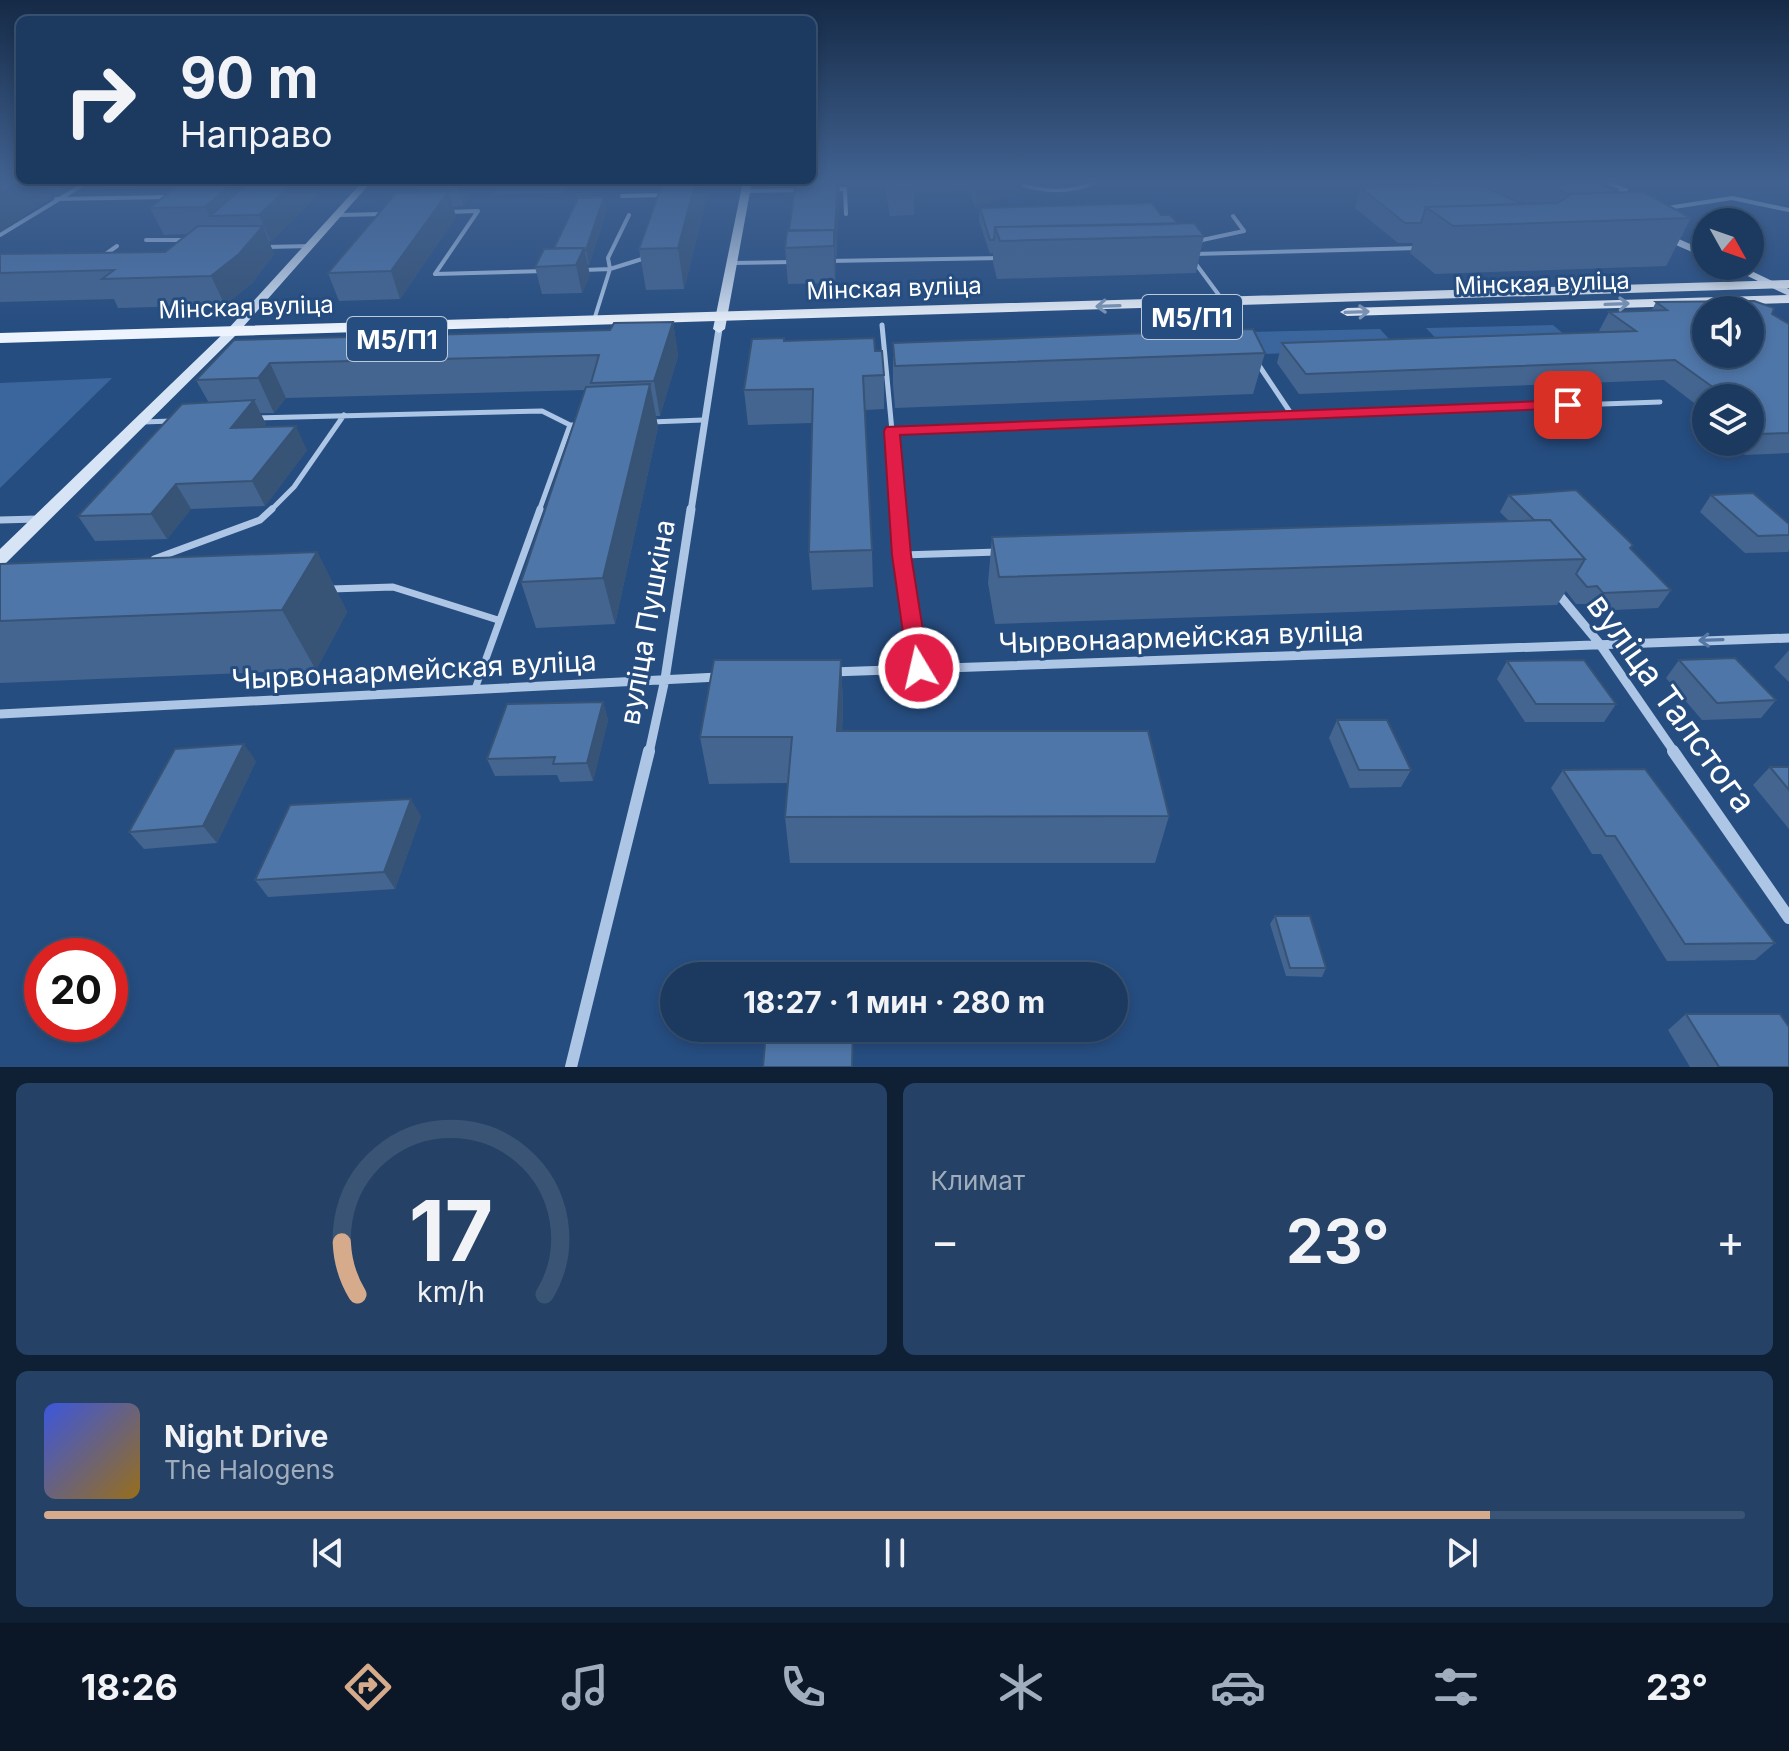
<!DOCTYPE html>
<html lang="ru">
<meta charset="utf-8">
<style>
body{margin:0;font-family:Inter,sans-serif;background:#254166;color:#f1f3f6;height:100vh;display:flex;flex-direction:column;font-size:30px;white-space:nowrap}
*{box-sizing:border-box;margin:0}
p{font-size:26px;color:#a0adbd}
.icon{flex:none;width:44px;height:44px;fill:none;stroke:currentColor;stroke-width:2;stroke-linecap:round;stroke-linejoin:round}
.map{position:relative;height:1067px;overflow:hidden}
.drawer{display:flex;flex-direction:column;gap:16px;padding:16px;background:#0f2035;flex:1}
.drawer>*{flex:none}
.banner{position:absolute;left:16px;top:16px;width:800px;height:168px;border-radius:12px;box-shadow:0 4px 12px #0003,0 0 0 2px #3a5475;background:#1c3a60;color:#f1f3f6;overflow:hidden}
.needle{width:52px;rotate:130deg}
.fabs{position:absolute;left:1692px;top:208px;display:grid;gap:16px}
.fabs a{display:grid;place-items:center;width:72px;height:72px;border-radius:50%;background:#1c3a60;box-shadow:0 4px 12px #0003,0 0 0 2px #3a5475;font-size:40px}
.speed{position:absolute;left:24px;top:938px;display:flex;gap:16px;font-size:40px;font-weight:700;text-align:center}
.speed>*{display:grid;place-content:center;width:104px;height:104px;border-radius:50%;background:#1c3a60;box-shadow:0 4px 12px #0003,0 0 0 2px #3a5475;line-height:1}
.speed .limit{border:12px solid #d22;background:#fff;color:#111}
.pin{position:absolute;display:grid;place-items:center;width:68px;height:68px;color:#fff;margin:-34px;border-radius:16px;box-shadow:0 4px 12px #0006}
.me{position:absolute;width:88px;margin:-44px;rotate:351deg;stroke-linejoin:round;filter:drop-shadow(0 0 6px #0008)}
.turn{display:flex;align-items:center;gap:28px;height:168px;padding:0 32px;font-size:36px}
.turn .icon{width:104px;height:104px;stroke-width:2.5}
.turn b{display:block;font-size:56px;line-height:68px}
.big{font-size:60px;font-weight:700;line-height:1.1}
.drawer .tile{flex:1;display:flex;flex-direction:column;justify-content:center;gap:12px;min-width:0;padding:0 28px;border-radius:12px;background:#254166}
.drawer .dial{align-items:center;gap:0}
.dial svg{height:208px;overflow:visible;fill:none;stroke:#3a5475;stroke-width:7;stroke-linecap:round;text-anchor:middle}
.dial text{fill:#f1f3f6;stroke:none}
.song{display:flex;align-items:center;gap:24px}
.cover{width:96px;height:96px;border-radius:12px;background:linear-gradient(135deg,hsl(230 70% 55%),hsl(40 70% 35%))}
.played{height:8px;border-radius:4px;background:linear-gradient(90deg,#d6ab8b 85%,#3a5475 85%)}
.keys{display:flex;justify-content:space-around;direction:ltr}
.heat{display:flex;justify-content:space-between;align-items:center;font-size:44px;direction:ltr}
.drawer .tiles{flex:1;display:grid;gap:16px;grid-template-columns:1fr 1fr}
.tile:last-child{grid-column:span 2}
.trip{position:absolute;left:660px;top:962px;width:468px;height:80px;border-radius:40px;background:#1c3a60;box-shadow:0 4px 12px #0003,0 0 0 2px #3a5475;font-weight:700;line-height:80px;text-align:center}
.dock{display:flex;height:128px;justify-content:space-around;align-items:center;background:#0b1726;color:#a0adbd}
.dock .icon{width:56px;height:56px}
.dock .selected{color:#d6ab8b}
.dock b{font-size:36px;color:#f1f3f6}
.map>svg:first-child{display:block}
.green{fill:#3b669d}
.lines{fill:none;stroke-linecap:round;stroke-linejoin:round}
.lane-far2{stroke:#adc6e6;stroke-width:4}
.lane-far1{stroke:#adc6e6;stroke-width:5}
.lane{stroke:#adc6e6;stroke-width:7}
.street-far2{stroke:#adc6e6;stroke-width:7}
.street-far1{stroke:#adc6e6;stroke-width:9}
.street{stroke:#adc6e6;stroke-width:12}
.secondary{fill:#d6e4f5;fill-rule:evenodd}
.primary{fill:#eef4fd;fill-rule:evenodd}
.wall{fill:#446590}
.shaded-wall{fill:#375376}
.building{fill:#4f76a8;stroke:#375376;stroke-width:2;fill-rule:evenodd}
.oneway{stroke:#8098b8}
.oneway2{stroke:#5577a4}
.route{fill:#e11d48;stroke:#92132f;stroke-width:2}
.labels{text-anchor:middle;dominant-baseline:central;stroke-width:6;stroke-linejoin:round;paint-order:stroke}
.far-street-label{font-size:24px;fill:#fff;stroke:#264d80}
.shield{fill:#264d80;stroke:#becad9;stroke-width:2}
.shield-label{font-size:26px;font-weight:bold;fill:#fff}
.street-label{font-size:28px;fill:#fff;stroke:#264d80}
.near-street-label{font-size:34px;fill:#fff;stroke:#264d80}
</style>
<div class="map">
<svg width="1789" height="1067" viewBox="0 0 1789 1067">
<rect width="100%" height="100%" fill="#264d80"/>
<path class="green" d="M 501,181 L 571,181 L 565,193 L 492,195 Z
M 1553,325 L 1578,346 L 1447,350 L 1426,328 Z
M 1380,329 L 1399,350 L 1263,354 L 1248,332 Z
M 112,378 L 0,488 L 0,383 Z"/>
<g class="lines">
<path class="lane-far2" d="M 1010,181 C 1040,192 1069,195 1098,181
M 1433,181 L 1445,187
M 1604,181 L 1626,190 L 1612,193
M 834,189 L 845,189 L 846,214
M 746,191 L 803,190
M 622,196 L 661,195 L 668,181
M 56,199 L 168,197
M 1667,208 L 1732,198 L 1789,210
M 447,212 L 478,211 L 435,274 L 545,271
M 339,215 L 383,214
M 0,235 L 89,181
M 146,240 L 188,240
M 1199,244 L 1202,240 L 1244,231 L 1233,216
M 266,247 L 310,246
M 1194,254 L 1418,248
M 103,256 L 117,246
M 1193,260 L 1224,302
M 828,261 L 1001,258
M 732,263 L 793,262
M 584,270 L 610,269 L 608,258 L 629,215
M 1223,316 L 1230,325
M 594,320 L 610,269 L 642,259 L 643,254"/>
<path class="lane-far1" d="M 1228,323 L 1238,335
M 882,325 L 892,431 L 1292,415 L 1258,364
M 1292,415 L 1660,402
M 255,418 L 542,411 L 570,425 L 580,425
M 143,422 L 172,421
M 651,422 L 703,420
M 892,431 L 898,511
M 270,511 L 294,487 L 344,415
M 539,511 L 570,425"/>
<path class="lane" d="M 898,509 L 919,668
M 0,520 L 38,519
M 902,555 L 998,552
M 154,559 L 260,520 L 272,509
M 331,589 L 393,587 L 498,620
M 475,689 L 540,509"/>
<path class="street-far2" d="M 691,511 L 719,329"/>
<path class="street-far1" d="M 1555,590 L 1599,643 L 1675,753
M 832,672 L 1789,638
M 0,714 L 718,677
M 649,753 L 665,679 L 691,509"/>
<path class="street" d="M 1673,751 L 1789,918
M 571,1067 L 649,751"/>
<path class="secondary" d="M 363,181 L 372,181 L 236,335 L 6,563 L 0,564 L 0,549 L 228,329 Z
M 743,181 L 752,181 L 725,329 L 719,333 L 713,329 Z
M 1655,232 L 1663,232 L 1706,251 L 1706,258 L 1655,236 Z
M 1727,266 L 1741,266 L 1789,289 L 1789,296 Z"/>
<path class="primary" d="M 1789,280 L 1789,288 L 0,343 L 0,333 Z
M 1789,295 L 1789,303 L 1347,316 L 1340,312 L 1347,308 Z"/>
</g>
<path class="wall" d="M 0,181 L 333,181 L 269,242 L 274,254 L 252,283 L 225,305 L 118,308 L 114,299 L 0,302 L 0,254 L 165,252 L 187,234 L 164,235 L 150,208 L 175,188 L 83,190 L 79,182 L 63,191 L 50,191 L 51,198 L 0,231 Z
M 416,181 L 464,181 L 469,198 L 463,206 L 453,207 L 456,217 L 400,299 L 339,301 L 328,273 L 420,192 Z
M 663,181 L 711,181 L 684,289 L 646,290 L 639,249 Z
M 796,181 L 840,181 L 835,283 L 788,284 L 785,248 L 789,231 Z
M 884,181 L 1022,181 L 1022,190 L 975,208 L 970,191 L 914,192 L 914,215 L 890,216 Z
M 1482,181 L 1592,181 L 1691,218 L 1666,266 L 1435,274 L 1410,253 L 1413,243 L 1398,243 L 1355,208 L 1361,188 L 1482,186 Z
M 604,197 L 607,210 L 589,265 L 587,265 L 590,275 L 582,293 L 542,294 L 535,267 Z
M 980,208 L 1161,215 L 1204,236 L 1196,273 L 997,279 L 993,263 L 993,253 L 990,254 L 979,221 Z
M 1656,302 L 1772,314 L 1789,324 L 1789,453 L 1745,455 L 1729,442 L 1750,442 L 1750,398 L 1706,398 L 1706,412 L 1664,380 L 1299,394 L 1277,363 L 1282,343 L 1601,332 L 1599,331 L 1609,312 L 1652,310 Z
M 673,322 L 678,356 L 660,416 L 656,416 L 658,427 L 615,624 L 536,628 L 521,582 L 585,390 L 286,398 L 274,413 L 260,413 L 266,424 L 263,427 L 307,450 L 265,506 L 191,509 L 167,539 L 95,541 L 78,516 L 209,403 L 196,380 L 234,340 L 610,330 Z
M 785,341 L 875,351 L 884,375 L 884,409 L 865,410 L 872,550 L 873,587 L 812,590 L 809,552 L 812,423 L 748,425 L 744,390 Z
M 893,343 L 1265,353 L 1253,394 L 895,408 L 893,385 Z
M 1509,495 L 1630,549 L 1671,590 L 1658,608 L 1592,611 L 1586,604 L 1576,604 L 1566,591 L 1557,605 L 995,624 L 988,583 L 992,537 L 1509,521 L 1500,512 Z
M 1711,495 L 1789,524 L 1789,550 L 1788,552 L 1745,553 L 1700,512 Z
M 317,552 L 347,612 L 316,670 L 0,683 L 0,564 Z
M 1789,650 L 1789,682 L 1774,667 Z
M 841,660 L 843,707 L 842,731 L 1169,816 L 1155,863 L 790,863 L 785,817 L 788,783 L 709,784 L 700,737 Z
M 1679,660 L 1776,700 L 1761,718 L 1702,720 L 1666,678 Z
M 1507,661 L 1616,704 L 1604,722 L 1525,722 L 1497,679 Z
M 603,702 L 608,720 L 593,781 L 560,782 L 557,775 L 495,776 L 487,759 Z
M 1337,720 L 1411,770 L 1401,787 L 1350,788 L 1329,738 Z
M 256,761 L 217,843 L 144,849 L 129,832 Z
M 1770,767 L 1789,767 L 1789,829 L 1753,785 Z
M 1563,770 L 1775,943 L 1755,960 L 1667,961 L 1601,854 L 1592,854 L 1551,788 Z
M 421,816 L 395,889 L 268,897 L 255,880 Z
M 1275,916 L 1326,968 L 1322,977 L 1286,976 L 1270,924 Z
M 1686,1014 L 1789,1067 L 1690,1067 L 1668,1030 Z"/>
<path class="shaded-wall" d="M 21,181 L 45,181 L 50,191 L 51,198 L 0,231 L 0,194 Z
M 58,181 L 78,181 L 79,182 L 63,191 Z
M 235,181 L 274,181 L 210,216 L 205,207 Z
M 296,181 L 333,181 L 271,242 L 259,215 Z
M 456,181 L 464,181 L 469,198 L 463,206 Z
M 696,181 L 711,181 L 684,289 L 678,248 Z
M 838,181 L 839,194 L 836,256 L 835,230 Z
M 977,181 L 1022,181 L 1022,190 L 975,208 Z
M 449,191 L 456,217 L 400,299 L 391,271 Z
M 604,197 L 607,210 L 589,265 L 586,250 Z
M 263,226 L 274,254 L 252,283 L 225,305 L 211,276 Z
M 834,230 L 836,266 L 835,283 L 834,246 Z
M 584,248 L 590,275 L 582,293 L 576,265 Z
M 673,322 L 678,356 L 660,416 L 654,381 Z
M 270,363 L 286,398 L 274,413 L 258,378 Z
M 650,384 L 658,427 L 615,624 L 603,578 Z
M 254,400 L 266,424 L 244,452 L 231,428 Z
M 296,426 L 307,450 L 265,506 L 252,481 Z
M 176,484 L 191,509 L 167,539 L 151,514 Z
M 317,552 L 347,612 L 316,670 L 282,610 Z
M 841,660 L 843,707 L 839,778 L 837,731 Z
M 603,702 L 608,720 L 593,781 L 587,763 Z
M 244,744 L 256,761 L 217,843 L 203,826 Z
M 411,799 L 421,816 L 395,889 L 384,872 Z"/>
<path class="building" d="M 0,181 L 21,181 L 0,194 Z
M 183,181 L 235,181 L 205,207 L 150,208 Z
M 250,181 L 296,181 L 259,215 L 210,216 Z
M 663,181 L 696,181 L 678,248 L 639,249 Z
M 796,181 L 838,181 L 835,230 L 789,230 Z
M 889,181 L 912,181 L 914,188 L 890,189 Z
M 1538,181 L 1592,181 L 1619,192 L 1568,194 Z
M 1476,183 L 1523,204 L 1426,207 L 1421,223 L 1405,223 L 1361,188 Z
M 449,191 L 391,271 L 328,273 L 396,193 Z
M 1644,192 L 1691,218 L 1453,226 L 1426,207 L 1557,203 L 1573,193 Z
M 604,197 L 586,250 L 584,251 L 584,248 L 554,248 L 578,198 Z
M 1152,203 L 1161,215 L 1170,215 L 1179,224 L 995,227 L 994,240 L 990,240 L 980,208 Z
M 1194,223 L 1204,236 L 1000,241 L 995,227 Z
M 198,226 L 263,226 L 239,254 L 211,276 L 102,279 L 114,270 L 0,273 L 0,254 L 165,252 Z
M 834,230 L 834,246 L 785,248 L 787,231 Z
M 584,248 L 576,265 L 535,267 L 544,249 Z
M 1754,301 L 1774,308 L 1772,314 L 1789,324 L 1789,433 L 1759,434 L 1750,426 L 1750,398 L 1728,398 L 1675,360 L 1306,374 L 1282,343 L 1636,331 L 1609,312 L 1667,310 L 1656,302 ZM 1706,310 L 1750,310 L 1750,354 L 1706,354 Z
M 673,322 L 654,381 L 591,383 L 599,355 L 270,363 L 258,378 L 196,380 L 234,340 L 610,330 L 614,323 Z
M 1253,329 L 1265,353 L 895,366 L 893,343 Z
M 784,338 L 784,341 L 874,338 L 875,351 L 882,351 L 884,375 L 863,376 L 872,550 L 809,552 L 813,389 L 744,390 L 752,339 Z
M 650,384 L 603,578 L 521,582 L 586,387 Z
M 254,400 L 231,428 L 296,426 L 252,481 L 176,484 L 151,514 L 78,516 L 182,404 Z
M 1576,490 L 1633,545 L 1630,548 L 1671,590 L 1603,593 L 1597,586 L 1587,587 L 1576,574 L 1585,559 L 1550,520 L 1534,520 L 1509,495 Z
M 1753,493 L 1789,524 L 1789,535 L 1758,536 L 1711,495 Z
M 1550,520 L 1585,559 L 999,577 L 992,537 Z
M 317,552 L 282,610 L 0,621 L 0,564 Z
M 1735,658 L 1776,700 L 1717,703 L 1679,660 Z
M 714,660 L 841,660 L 837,731 L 1148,731 L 1169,816 L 785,817 L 792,737 L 700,737 Z
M 1584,660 L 1616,704 L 1536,704 L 1507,661 Z
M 603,702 L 587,763 L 553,764 L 555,757 L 487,759 L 507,704 Z
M 1337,720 L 1387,720 L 1411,770 L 1359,770 Z
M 244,744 L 203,826 L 129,832 L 175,749 Z
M 1770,767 L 1789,767 L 1789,790 Z
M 1645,769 L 1775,943 L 1685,944 L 1615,836 L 1606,836 L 1563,770 Z
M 411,799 L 384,872 L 255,880 L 290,805 Z
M 1275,916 L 1310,916 L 1326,968 L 1290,968 Z
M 1686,1014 L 1780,1014 L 1789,1027 L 1789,1067 L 1719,1067 Z
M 853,1031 L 852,1067 L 763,1067 L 766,1032 Z"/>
<defs><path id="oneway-shaft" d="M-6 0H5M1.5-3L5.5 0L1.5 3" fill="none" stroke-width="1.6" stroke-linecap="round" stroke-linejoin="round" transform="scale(2)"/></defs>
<g class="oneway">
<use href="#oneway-shaft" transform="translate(1617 304) rotate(-2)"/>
<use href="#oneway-shaft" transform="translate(1108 306) rotate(178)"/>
<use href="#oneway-shaft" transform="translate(1357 312) rotate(-2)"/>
</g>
<use class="oneway2" href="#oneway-shaft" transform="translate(1711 640) rotate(178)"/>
<linearGradient id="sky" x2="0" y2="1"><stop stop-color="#152a46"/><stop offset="0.55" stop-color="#416291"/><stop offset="1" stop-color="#416291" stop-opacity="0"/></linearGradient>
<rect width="1789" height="331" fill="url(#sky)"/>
<path class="route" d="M 1568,400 L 1573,402 L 1573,408 L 900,435 L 911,555 L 929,668 L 926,674 L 911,674 L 908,668 L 892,555 L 884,431 L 886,427 Z"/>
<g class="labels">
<g class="far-street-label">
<text transform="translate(1542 283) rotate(-2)">Мінская вуліца</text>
<text transform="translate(894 288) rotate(-2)">Мінская вуліца</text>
<text transform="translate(246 307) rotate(-2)">Мінская вуліца</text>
</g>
<g class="shield">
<rect x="1142" y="295" width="100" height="44" rx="6"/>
<rect x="347" y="317" width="100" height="44" rx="6"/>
</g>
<g class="shield-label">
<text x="1192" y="317">М5/П1</text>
<text x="397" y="339">М5/П1</text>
</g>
<g class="street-label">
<text transform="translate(647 622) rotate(-80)">вуліца Пушкіна</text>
<text transform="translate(1181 637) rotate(-2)">Чырвонаармейская вуліца</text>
<text transform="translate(414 670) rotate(-3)">Чырвонаармейская вуліца</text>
</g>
<g class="near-street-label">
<text transform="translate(1672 703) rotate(54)">вуліца Талстога</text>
</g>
</g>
</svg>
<div class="fabs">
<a><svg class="needle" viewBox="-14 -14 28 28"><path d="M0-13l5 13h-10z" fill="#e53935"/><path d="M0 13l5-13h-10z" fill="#a0adbd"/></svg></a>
<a><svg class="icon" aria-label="sound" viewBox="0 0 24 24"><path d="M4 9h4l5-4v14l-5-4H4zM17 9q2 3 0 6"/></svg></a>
<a><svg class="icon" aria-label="layers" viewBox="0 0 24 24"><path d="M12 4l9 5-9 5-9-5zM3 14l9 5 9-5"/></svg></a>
</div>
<div class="speed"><div class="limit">20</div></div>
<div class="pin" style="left:1568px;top:405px;background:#d93025"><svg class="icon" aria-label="arrive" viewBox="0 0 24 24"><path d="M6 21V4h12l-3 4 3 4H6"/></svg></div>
<svg class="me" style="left:919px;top:668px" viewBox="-20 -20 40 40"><circle r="17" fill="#e11d48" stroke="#fff" stroke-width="3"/><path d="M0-11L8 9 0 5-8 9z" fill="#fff"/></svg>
<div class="trip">18:27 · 1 мин · 280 m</div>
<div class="banner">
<div class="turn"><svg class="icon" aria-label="right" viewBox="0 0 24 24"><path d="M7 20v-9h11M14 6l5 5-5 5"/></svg><div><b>90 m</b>Направо</div></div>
</div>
</div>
<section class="drawer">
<div class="tiles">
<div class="tile dial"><svg viewBox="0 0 100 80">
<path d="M14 69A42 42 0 1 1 86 69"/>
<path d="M14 69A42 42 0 0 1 8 49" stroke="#d6ab8b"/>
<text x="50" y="56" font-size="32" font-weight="700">17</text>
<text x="50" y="72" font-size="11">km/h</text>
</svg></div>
<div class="tile"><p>Климат</p>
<div class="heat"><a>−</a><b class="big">23°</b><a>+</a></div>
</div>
<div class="tile">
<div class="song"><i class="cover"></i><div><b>Night Drive</b><p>The Halogens</p></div></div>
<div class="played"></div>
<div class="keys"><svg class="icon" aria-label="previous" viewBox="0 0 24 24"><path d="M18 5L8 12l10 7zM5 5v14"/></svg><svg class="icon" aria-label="pause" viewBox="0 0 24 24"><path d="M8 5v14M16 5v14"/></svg><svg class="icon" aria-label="next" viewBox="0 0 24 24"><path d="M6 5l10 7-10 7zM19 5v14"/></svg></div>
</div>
</div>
</section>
<nav class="dock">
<b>18:26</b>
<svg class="icon selected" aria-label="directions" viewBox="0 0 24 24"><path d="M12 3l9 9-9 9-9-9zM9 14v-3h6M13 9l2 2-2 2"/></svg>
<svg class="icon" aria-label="music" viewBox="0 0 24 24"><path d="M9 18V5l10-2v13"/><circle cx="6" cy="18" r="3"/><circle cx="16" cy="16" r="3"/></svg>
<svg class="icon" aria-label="phone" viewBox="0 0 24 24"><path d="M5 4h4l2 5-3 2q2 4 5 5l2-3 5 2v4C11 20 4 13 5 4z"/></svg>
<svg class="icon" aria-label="climate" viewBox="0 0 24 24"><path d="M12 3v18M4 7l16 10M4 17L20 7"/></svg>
<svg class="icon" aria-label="car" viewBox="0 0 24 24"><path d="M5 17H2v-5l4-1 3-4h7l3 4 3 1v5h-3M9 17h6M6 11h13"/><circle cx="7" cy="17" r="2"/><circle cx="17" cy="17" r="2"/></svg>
<svg class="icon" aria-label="filters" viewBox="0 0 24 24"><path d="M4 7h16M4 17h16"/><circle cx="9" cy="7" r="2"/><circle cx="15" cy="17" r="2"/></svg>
<b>23°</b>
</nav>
